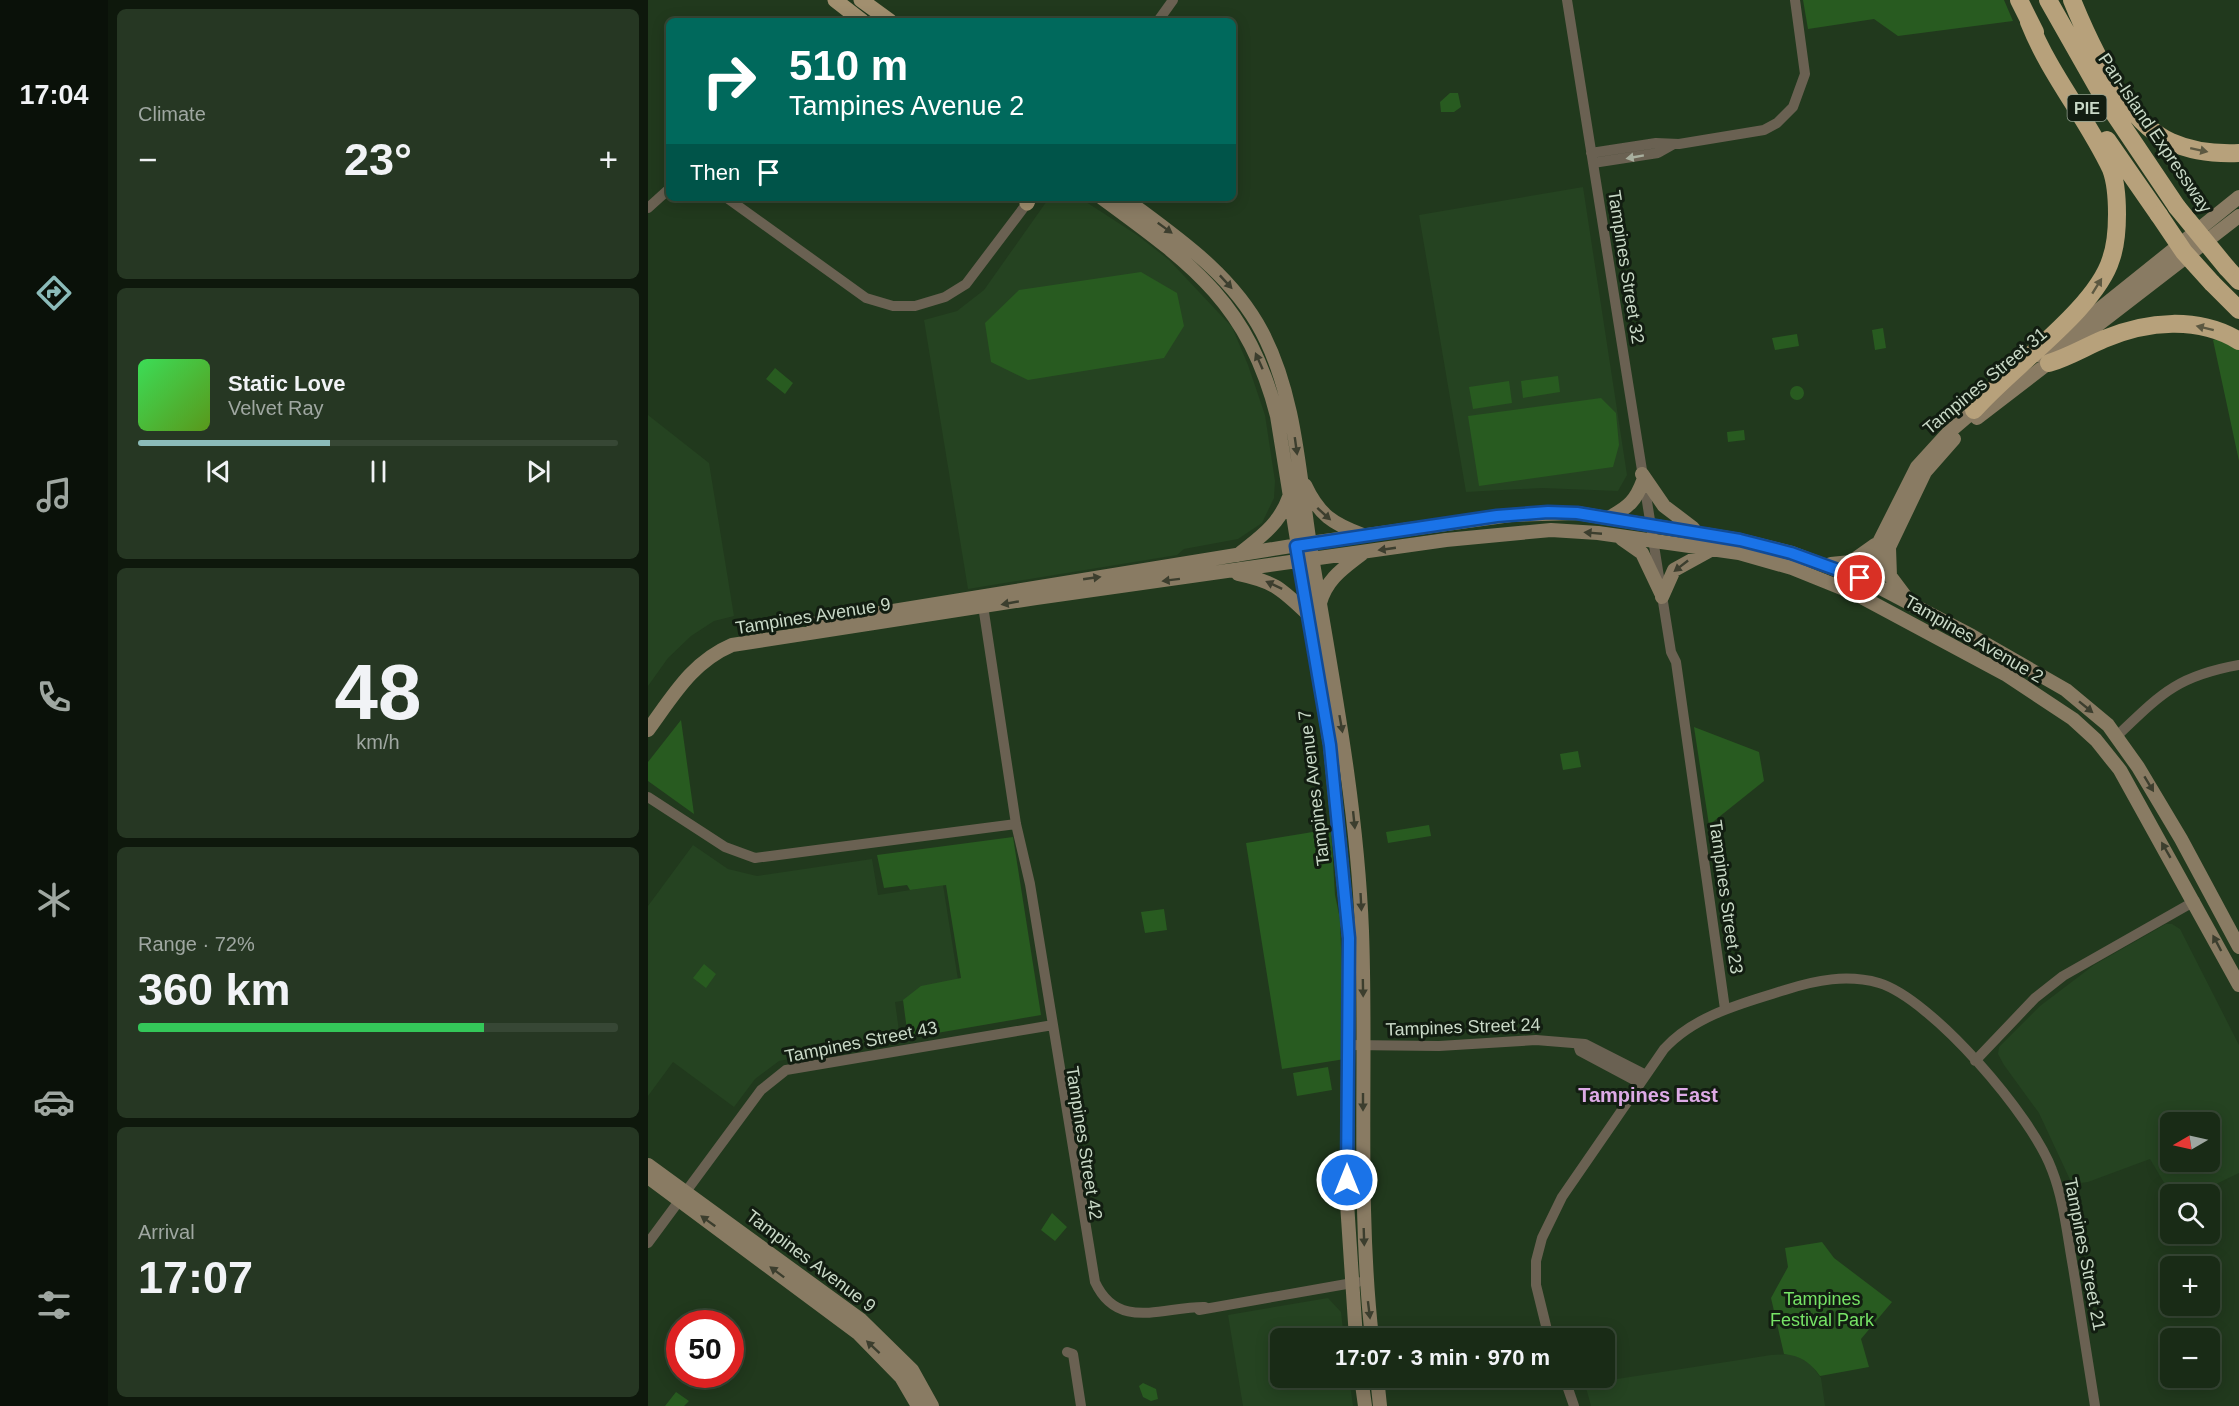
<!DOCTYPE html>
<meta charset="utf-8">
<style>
body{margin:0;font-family:Arial,sans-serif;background:#263723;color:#f1f3f6;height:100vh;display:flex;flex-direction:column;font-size:22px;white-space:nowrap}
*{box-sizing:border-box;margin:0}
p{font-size:20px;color:#9fa7a1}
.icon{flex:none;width:33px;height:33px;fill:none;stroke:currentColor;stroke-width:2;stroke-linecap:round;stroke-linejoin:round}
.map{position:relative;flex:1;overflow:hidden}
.drawer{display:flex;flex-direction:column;gap:9px;padding:9px;background:#0e180c;width:540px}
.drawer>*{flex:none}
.guide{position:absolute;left:18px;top:18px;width:570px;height:183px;border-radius:9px;box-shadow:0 3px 15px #0003,0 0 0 2px #374735;background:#00695c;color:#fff;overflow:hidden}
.needle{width:39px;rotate:261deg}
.controls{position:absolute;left:1512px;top:1112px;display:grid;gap:12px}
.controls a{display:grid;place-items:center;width:60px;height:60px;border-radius:9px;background:#192b16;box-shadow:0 3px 15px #0003,0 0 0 2px #374735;font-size:30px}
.speed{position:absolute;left:18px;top:1310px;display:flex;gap:12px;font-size:30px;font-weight:700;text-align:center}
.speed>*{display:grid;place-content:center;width:78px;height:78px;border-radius:50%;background:#192b16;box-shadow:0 3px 15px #0003,0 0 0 2px #374735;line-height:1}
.speed .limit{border:9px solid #d22;background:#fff;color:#111}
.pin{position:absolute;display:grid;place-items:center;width:51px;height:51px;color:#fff;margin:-26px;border:3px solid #fff;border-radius:50%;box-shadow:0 2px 6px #0007}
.me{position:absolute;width:66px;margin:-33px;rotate:0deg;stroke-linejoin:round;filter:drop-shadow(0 0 4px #0008)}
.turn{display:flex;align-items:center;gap:21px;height:126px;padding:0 24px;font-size:27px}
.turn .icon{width:78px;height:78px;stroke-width:2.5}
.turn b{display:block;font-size:42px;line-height:51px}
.then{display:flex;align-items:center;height:57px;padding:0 24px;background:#0003;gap:12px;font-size:22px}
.big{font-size:45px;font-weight:600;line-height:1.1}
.drawer .widget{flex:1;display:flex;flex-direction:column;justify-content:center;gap:9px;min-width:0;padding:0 21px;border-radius:9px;background:#263723}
.drawer .dial{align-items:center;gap:0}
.dial b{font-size:78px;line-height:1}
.song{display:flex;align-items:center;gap:18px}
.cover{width:72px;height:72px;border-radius:9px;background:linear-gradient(135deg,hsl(130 70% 55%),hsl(90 70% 35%))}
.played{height:6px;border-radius:3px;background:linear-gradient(90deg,#8bbbb9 40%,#374735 40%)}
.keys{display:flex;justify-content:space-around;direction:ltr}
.heat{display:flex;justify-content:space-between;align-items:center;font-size:33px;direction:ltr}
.charge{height:9px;border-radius:4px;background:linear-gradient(90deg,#34c759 72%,#374735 0)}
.trip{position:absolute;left:622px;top:1328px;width:345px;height:60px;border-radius:9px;background:#192b16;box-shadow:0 3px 15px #0003,0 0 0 2px #374735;font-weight:600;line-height:60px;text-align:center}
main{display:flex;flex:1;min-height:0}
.dock{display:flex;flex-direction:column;width:108px;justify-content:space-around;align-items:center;background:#0a1109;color:#9fa7a1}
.dock .icon{width:42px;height:42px}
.dock .selected{color:#8bbbb9}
.dock b{font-size:27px;color:#f1f3f6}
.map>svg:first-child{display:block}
.built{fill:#254321;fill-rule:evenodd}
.green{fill:#285b20}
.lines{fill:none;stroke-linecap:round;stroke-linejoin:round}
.street{stroke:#6a6152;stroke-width:10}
.secondary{stroke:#897b63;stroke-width:14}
.primary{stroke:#a18f6f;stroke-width:15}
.highway{stroke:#b7a17b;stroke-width:18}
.highway-bridge{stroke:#b7a17b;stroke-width:18}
.oneway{fill:#5c5841}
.oneway2{fill:#a8af9e}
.oneway3{fill:#3c3e2e}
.route-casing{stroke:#114b97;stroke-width:15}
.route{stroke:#1a73e8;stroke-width:10}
.labels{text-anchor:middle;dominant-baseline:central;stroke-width:6;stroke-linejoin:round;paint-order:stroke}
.shield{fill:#121d11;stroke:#92a190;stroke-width:1.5}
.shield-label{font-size:16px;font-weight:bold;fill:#c9d9c7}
.street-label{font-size:18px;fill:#c9d9c7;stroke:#121d11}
.park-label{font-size:18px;fill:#76e366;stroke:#121d11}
.neighbourhood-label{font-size:20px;font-weight:bold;fill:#ddaae6;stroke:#121d11}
</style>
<main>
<nav class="dock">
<b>17:04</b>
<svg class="icon selected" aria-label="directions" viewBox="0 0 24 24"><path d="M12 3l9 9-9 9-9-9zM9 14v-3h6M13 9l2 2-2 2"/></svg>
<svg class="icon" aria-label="music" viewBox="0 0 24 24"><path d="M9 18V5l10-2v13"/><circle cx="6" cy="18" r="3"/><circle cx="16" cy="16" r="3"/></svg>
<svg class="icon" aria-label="phone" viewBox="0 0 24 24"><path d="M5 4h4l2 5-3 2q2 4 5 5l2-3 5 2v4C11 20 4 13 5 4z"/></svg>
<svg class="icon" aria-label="climate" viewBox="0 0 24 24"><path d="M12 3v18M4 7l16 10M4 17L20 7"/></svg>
<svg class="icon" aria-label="car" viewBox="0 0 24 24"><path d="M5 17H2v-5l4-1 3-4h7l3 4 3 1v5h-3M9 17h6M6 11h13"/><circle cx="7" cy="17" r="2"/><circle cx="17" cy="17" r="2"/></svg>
<svg class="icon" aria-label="filters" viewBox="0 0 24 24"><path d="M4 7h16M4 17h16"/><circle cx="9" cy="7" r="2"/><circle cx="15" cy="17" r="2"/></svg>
</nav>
<section class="drawer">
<div class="widget"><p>Climate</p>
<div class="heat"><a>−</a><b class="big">23°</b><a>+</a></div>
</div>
<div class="widget">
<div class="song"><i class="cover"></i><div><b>Static Love</b><p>Velvet Ray</p></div></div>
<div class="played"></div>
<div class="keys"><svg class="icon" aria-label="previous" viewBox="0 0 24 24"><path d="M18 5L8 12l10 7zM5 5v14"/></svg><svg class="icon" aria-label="pause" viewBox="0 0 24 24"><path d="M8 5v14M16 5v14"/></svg><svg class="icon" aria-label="next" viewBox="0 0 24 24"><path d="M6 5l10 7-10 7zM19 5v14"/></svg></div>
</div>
<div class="widget dial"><b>48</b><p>km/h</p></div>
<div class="widget"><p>Range · 72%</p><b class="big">360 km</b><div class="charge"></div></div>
<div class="widget"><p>Arrival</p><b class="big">17:07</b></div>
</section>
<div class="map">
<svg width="1591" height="1406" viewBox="0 0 1591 1406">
<rect width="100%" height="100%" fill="#21391d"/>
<path class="built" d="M 935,187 L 979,475 L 970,491 L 894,488 L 818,492 L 771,215 Z
M 401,198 L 432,198 L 489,235 L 521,260 L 584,327 L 600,365 L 617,415 L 627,481 L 626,498 L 614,523 L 590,539 L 536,549 L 529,555 L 320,589 L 276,320 L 309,311 L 336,290 Z
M 0,415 L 61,463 L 86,616 L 66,621 L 43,636 L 20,658 L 0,686 Z
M 45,845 L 80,869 L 109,876 L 224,859 L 230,895 L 295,885 L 312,992 L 247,1002 L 252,1038 L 131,1061 L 107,1079 L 86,1107 L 25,1062 L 0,1096 L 0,906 Z
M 1518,924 L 1524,924 L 1532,929 L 1591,1045 L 1591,1173 L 1568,1184 L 1540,1191 L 1521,1191 L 1502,1159 L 1440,1182 L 1424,1184 L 1391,1113 L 1356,1065 L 1350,1054 L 1351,1047 L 1392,1006 L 1446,965 ZM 1522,1122 L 1562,1122 L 1562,1161 L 1522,1161 Z
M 680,1298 L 693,1312 L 696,1338 L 633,1338 L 633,1377 L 701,1377 L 705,1406 L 595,1406 L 580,1315 Z
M 1144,1354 L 1162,1363 L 1173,1378 L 1177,1406 L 943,1406 L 937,1384 L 1123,1355 Z"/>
<path class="green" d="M 1155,0 L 1356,0 L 1365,21 L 1250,36 L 1226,19 L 1160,29 Z
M 802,93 L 810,93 L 813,107 L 806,112 L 793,112 L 792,102 Z
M 493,272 L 529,293 L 536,326 L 516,358 L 380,380 L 343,362 L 337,323 L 371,290 Z
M 1235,328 L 1238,348 L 1227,350 L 1224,330 Z
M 1149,334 L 1151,346 L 1127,350 L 1124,338 Z
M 1567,339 L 1591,348 L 1591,461 L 1565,340 Z
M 127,368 L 145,383 L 137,394 L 118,379 Z
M 910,376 L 912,392 L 875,398 L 873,381 Z
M 861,381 L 864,403 L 825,409 L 821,387 Z
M1142 393a7 7 0 1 1 14 0a7 7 0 1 1-14 0Z
M 953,398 L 968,413 L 971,445 L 965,467 L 831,486 L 820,416 Z
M 1096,430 L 1097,440 L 1080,442 L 1079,432 Z
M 33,720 L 46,814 L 0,781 L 0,762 Z
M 1046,727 L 1111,752 L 1116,781 L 1061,825 Z
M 930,751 L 933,767 L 915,770 L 912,754 Z
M 781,825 L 783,836 L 740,843 L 738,832 Z
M 683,829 L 687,895 L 692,919 L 697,1059 L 634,1069 L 598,843 Z
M 365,837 L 393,1015 L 260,1038 L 255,1000 L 273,986 L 313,978 L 298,885 L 262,890 L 259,885 L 236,888 L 229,855 Z
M 516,909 L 519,930 L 497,933 L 493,912 Z
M 56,964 L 68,974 L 58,988 L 45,978 Z
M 680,1067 L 684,1090 L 649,1096 L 645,1073 Z
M 404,1213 L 419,1227 L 407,1241 L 393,1230 Z
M 1174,1242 L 1186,1258 L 1244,1302 L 1213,1339 L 1221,1367 L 1172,1376 C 1162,1362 1153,1356 1136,1354 L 1123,1298 L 1140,1267 L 1137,1248 Z
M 495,1383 L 508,1389 L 510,1399 L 503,1401 L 495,1397 L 491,1386 Z
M 28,1392 L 41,1401 L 36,1406 L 17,1406 Z"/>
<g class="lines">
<path class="street" d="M 919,0 L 1023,652 L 1028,662 L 1077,1009
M 510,21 L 525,0
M 943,153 L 1008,143 L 1031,144 L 1116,130 L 1129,123 L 1145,107 L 1157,74 L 1147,0
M 945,163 L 1010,153 L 1026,144
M 79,198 L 218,298 L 245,306 L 267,306 L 297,297 L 318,284 L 383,198
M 0,208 L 21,189
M 334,599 L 368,824 L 382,884 L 447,1282 C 470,1332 516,1306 557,1307
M 1470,735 C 1513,694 1529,676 1591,665
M 0,797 L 77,847 L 107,858 L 368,824
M 702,1045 L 791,1046 L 888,1040 L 937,1044 L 998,1075
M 930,1045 L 932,1051 L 992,1083
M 1327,1061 L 1387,998 L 1415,976 L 1547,901
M 0,1243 L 113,1090 L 138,1070 L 405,1025
M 551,1310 L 710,1282
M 901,1338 L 888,1285 L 888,1261 L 894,1238 L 914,1197 L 1016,1049 C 1047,1015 1095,1003 1137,990 C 1168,980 1199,974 1231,983 C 1284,999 1385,1117 1404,1170 C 1416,1201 1419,1234 1425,1267 C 1432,1313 1440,1360 1447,1406
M 419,1352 L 425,1354 L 433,1406
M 916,1377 L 926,1406"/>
<path class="secondary" d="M 454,198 C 544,264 600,303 629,416 L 682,745 L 701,938 L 699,1203 L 708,1338
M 476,198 C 528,237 583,273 614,332 C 649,399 651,478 663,551 C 684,677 709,802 714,931 C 719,1066 709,1203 724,1338
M 1393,356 L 1591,197
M 1329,418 L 1591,216
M 994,474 L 1016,506 L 1045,528
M 657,485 C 671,515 685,524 715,535
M 962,517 C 981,507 988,500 995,481
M 974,539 L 994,553 L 1013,593
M 1241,548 L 1242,576 L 1257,596
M 590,555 C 612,537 631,525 641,497
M 1183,564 L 1203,562 L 1227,545
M 590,574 C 628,582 633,589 661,615
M 1209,586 L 1269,467 L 1300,433 L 1334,404
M 1220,591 L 1277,472 L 1306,439
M 1014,597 L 1026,570 L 1066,548
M 672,603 C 679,578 696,568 715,553
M 165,624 L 662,543 L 863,515 L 929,513 L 1092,540 L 1144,553 L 1223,583 L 1324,636 L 1418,690 L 1460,725 L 1490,767 L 1533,839 L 1591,947
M 0,730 C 25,696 44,662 84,645 L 388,598 L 798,540 L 903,530 L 950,533 L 1091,553 L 1144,568 L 1206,593 L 1357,674 L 1425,719 L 1448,740 L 1472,770 L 1591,985
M 0,1165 L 213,1320 L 264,1370 L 284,1406
M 0,1177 L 211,1334 L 253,1377 L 270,1406
M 713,1377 L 717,1406
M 729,1377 L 732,1406"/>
<path class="primary" d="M 187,0 L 214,21
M 213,0 L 242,21
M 379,203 L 381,198"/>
<path class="highway" d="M 1371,0 L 1387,32
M 1400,0 L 1455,97 L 1529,207
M 1424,0 C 1442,44 1477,122 1523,142 C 1545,152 1568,154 1591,153
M 1459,140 L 1511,215
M 1579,268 L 1591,281
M 1564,283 L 1591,310
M 1401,363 C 1421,357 1437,347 1456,339 C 1499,321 1550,316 1591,341
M 1326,410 C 1363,367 1448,309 1463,259 C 1468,245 1469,229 1469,214 C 1469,200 1468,182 1463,169 C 1439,118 1402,75 1381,22"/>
<path class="highway-bridge" d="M 1529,207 L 1579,268
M 1511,215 L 1536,252 L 1564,283"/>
</g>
<defs><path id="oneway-solid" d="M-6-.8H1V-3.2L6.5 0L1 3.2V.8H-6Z" transform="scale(1.5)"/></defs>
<g class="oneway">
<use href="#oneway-solid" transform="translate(1551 150) rotate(12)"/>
<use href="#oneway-solid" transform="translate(1449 286) rotate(-58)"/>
<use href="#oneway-solid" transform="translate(1557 328) rotate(-166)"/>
</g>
<use class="oneway2" href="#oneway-solid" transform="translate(987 157) rotate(170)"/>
<g class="oneway3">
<use href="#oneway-solid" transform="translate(517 228) rotate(36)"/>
<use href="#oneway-solid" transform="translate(578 282) rotate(47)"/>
<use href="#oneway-solid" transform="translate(611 361) rotate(-114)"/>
<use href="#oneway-solid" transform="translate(648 446) rotate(82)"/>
<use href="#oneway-solid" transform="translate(676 514) rotate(42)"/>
<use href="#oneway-solid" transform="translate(945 533) rotate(-175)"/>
<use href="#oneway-solid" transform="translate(739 549) rotate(172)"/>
<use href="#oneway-solid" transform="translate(1033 566) rotate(142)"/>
<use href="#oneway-solid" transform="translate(444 578) rotate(-8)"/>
<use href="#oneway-solid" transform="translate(523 580) rotate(173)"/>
<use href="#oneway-solid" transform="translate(626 585) rotate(-155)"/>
<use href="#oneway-solid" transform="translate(362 603) rotate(170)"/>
<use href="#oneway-solid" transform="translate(1438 707) rotate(39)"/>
<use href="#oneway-solid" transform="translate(693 724) rotate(80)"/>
<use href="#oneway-solid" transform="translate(1501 784) rotate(59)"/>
<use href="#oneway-solid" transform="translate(706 820) rotate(84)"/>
<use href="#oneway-solid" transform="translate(1518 850) rotate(-120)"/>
<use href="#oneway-solid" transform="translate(713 902) rotate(87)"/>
<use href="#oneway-solid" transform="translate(1569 943) rotate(-118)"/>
<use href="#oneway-solid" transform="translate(715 988) rotate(89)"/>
<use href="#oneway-solid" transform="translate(715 1102) rotate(90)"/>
<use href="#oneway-solid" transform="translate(60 1221) rotate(-144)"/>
<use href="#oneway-solid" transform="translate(716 1237) rotate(88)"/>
<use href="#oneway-solid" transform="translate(129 1272) rotate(-143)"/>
<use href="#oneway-solid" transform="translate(721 1310) rotate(83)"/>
<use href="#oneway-solid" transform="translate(225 1347) rotate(-137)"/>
</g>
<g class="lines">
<defs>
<path id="route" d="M 699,1180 L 701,938 L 682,745 L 648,546 L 849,516 L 900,512 L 929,513 L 1092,540 L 1143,553 L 1212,578"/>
</defs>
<use href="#route" class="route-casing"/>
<use href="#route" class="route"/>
</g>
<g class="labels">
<rect class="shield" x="1419.5" y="95" width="39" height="26" rx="4.5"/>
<g class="shield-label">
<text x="1439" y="108">PIE</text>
</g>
<g class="street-label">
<text transform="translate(1507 133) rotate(56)">Pan-Island Expressway</text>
<text transform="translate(978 267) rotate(81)">Tampines Street 32</text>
<text transform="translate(1337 381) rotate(-40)">Tampines Street 31</text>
<text transform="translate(165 616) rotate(-9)">Tampines Avenue 9</text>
<text transform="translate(1326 639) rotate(30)">Tampines Avenue 2</text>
<text transform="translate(666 788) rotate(-97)">Tampines Avenue 7</text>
<text transform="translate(1078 897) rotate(82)">Tampines Street 23</text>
<text transform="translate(815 1027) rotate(-2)">Tampines Street 24</text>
<text transform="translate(213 1042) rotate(-11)">Tampines Street 43</text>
<text transform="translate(436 1143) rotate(81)">Tampines Street 42</text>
<text transform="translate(1437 1254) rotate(79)">Tampines Street 21</text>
<text transform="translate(163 1261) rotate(37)">Tampines Avenue 9</text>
</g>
<g class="park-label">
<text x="1174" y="1299">Tampines<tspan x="1174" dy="21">Festival Park</tspan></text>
</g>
<g class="neighbourhood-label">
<text x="1000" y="1095">Tampines East</text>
</g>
</g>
</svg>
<div class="controls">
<a><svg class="needle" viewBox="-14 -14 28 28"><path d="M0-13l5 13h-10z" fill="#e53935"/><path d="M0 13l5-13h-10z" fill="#9fa7a1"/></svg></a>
<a><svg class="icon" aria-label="search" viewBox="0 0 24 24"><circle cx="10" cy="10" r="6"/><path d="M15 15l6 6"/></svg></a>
<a>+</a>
<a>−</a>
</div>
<div class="speed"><div class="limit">50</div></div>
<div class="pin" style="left:1212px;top:578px;background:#d93025"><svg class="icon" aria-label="arrive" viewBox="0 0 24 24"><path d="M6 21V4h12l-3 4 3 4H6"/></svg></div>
<svg class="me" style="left:699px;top:1180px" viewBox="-20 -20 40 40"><circle r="17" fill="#1a73e8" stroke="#fff" stroke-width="3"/><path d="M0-11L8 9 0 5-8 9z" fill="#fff"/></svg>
<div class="trip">17:07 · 3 min · 970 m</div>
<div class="guide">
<div class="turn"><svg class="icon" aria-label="right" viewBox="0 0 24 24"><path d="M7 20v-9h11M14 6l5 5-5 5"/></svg><div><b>510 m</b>Tampines Avenue 2</div></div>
<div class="then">Then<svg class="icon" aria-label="arrive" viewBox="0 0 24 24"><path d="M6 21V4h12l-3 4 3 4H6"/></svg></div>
</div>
</div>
</main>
